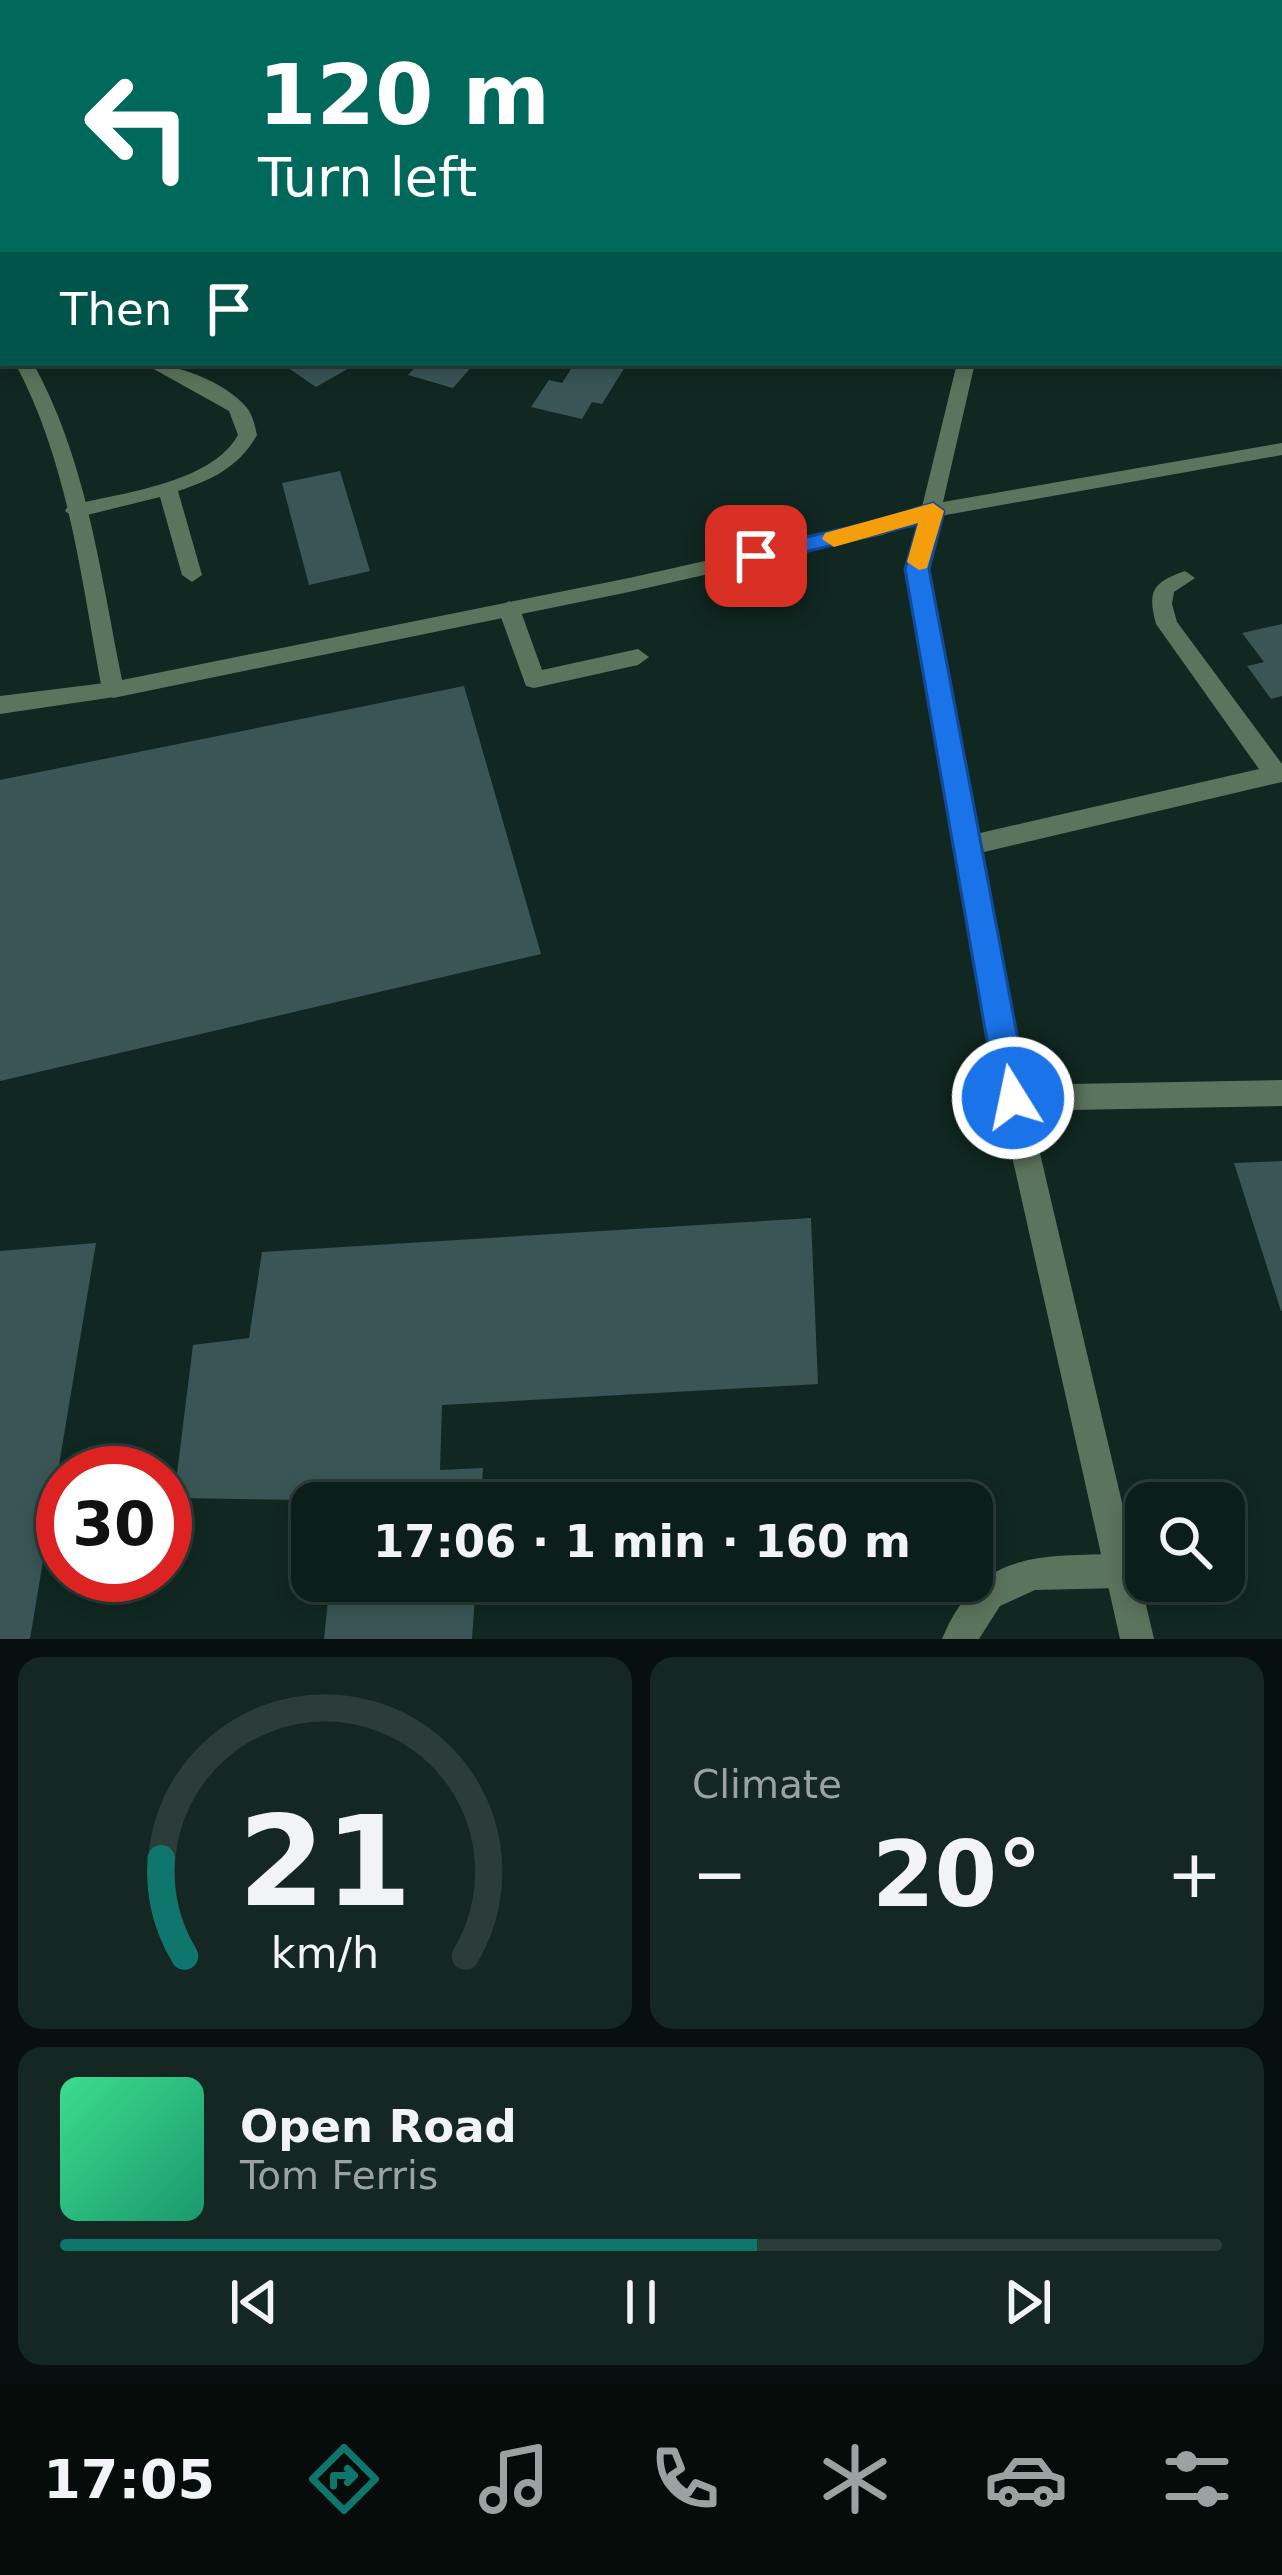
<!DOCTYPE html>
<meta charset="utf-8">
<style>
body{margin:0;font-family:"DejaVu Sans",sans-serif;background:#152722;color:#f1f3f6;height:100vh;display:flex;flex-direction:column;font-size:45px;white-space:nowrap}
*{box-sizing:border-box;margin:0}
p{font-size:39px;color:#9aa2a2}
.icon{flex:none;width:66px;height:66px;fill:none;stroke:currentColor;stroke-width:2;stroke-linecap:round;stroke-linejoin:round}
.map{position:relative;height:1639px;overflow:hidden}
.drawer{display:flex;flex-direction:column;gap:18px;padding:18px;background:#07100e;flex:1}
.drawer>*{flex:none}
.top-card{position:absolute;left:0px;top:0px;width:1284px;height:366px;box-shadow:0 6px 18px #0003,0 0 0 3px #2c3c38;background:#00695c;color:#fff;overflow:hidden}
.controls{position:absolute;left:1125px;top:1482px;display:grid;gap:24px}
.controls a{display:grid;place-items:center;width:120px;height:120px;border-radius:24px;background:#0c1e19;box-shadow:0 6px 18px #0003,0 0 0 3px #2c3c38;font-size:60px}
.speed{position:absolute;left:36px;top:1446px;display:flex;gap:24px;font-size:60px;font-weight:700;text-align:center}
.speed>*{display:grid;place-content:center;width:156px;height:156px;border-radius:50%;background:#0c1e19;box-shadow:0 6px 18px #0003,0 0 0 3px #2c3c38;line-height:1}
.speed .limit{border:18px solid #d22;background:#fff;color:#111}
.pin{position:absolute;display:grid;place-items:center;width:102px;height:102px;color:#fff;margin:-51px;border-radius:24px;box-shadow:0 6px 18px #0006}
.me{position:absolute;width:132px;margin:-66px;rotate:350deg;stroke-linejoin:round;filter:drop-shadow(0 0 9px #0008)}
.turn{display:flex;align-items:center;gap:42px;height:252px;padding:0 60px;font-size:54px}
.turn .icon{width:156px;height:156px;stroke-width:2.5}
.turn b{display:block;font-size:84px;line-height:102px}
.then{display:flex;align-items:center;height:114px;padding:0 60px;background:#0003;gap:24px;font-size:45px}
.big{font-size:90px;font-weight:700;line-height:1.1}
.drawer .card{flex:1;display:flex;flex-direction:column;justify-content:center;gap:18px;min-width:0;padding:0 42px;border-radius:24px;background:#152722}
.drawer .dial{align-items:center;gap:0}
.dial svg{height:312px;overflow:visible;fill:none;stroke:#2c3c38;stroke-width:7;stroke-linecap:round;text-anchor:middle}
.dial text{fill:#f1f3f6;stroke:none}
.song{display:flex;align-items:center;gap:36px}
.cover{width:144px;height:144px;border-radius:18px;background:linear-gradient(135deg,hsl(150 70% 55%),hsl(160 70% 35%))}
.played{height:12px;border-radius:6px;background:linear-gradient(90deg,#0f766e 60%,#2c3c38 60%)}
.keys{display:flex;justify-content:space-around;direction:ltr}
.heat{display:flex;justify-content:space-between;align-items:center;font-size:66px;direction:ltr}
.drawer .tiles{flex:1;display:grid;gap:18px;grid-template-columns:1fr 1fr}
.card:last-child{grid-column:span 2}
.trip{position:absolute;left:291px;top:1482px;width:702px;height:120px;border-radius:24px;background:#0c1e19;box-shadow:0 6px 18px #0003,0 0 0 3px #2c3c38;font-weight:700;line-height:120px;text-align:center}
.tabs{display:flex;height:192px;justify-content:space-around;align-items:center;background:#050c0a;color:#9aa2a2}
.tabs .icon{width:84px;height:84px}
.tabs .current{color:#0f766e}
.tabs b{font-size:54px;color:#f1f3f6}
.map>svg:first-child{display:block}
.building{fill:#395556}
.lines{fill:none;stroke-linecap:round;stroke-linejoin:round}
.service{fill:#5b745d;fill-rule:evenodd}
.minor{fill:#5b745d;fill-rule:evenodd}
.route{fill:#1a73e8;stroke:#114b97;stroke-width:3}
.slow{fill:#f59e0b}
</style>
<div class="map">
<svg width="1282" height="1639" viewBox="0 0 1282 1639">
<rect width="100%" height="100%" fill="#102821"/>
<path class="building" d="M 281,363 L 358,363 L 316,387 Z
M 419,363 L 475,363 L 453,388 L 408,375 Z
M 575,363 L 625,367 L 602,404 L 592,402 L 582,419 L 531,407 L 549,380 L 562,383 Z
M 340,471 L 370,571 L 309,585 L 282,483 Z
M 1282,624 L 1282,696 L 1271,699 L 1247,666 L 1264,662 L 1242,633 Z
M 464,686 L 541,954 L 0,1081 L 0,780 Z
M 1282,1161 L 1282,1311 L 1281,1311 L 1234,1163 Z
M 811,1218 L 818,1384 L 442,1405 L 440,1470 L 483,1468 L 481,1503 L 174,1498 L 193,1345 L 249,1338 L 262,1252 Z
M 96,1243 L 30,1639 L 0,1639 L 0,1251 Z
M 330,1581 L 476,1581 L 472,1639 L 324,1639 Z"/>
<g class="lines">
<path class="service" d="M 196,0 L 211,0 L 194,3 Z
M 0,283 L 3,284 L 3,294 L 0,293 Z
M 0,322 L 3,322 L 0,334 Z
M 143,363 C 175,363 226,382 247,408 C 253,416 255,426 257,435 C 239,467 212,480 178,491 L 202,575 L 192,582 L 182,575 L 160,497 L 75,518 L 65,511 L 68,506 C 119,493 211,484 238,435 L 229,411 Z
M 1185,571 L 1195,578 L 1174,592 L 1172,604 L 1177,622 L 1282,764 L 1282,782 L 967,856 L 958,853 L 955,846 L 958,839 L 967,836 L 1259,769 L 1156,624 C 1147,591 1153,582 1185,571 Z
M 509,601 L 520,609 L 542,670 L 638,649 L 649,657 L 638,665 L 534,688 L 526,686 L 498,609 Z
M 113,682 L 121,684 L 124,690 L 121,696 L 0,714 L 0,696 Z
M 1282,1080 L 1282,1106 L 1013,1111 L 1003,1107 L 999,1098 L 1003,1089 L 1013,1085 Z
M 1121,1554 L 1133,1559 L 1138,1571 L 1133,1583 L 1121,1588 L 1035,1590 L 1000,1606 L 979,1639 L 942,1639 C 979,1550 1038,1556 1121,1554 Z"/>
<path class="minor" d="M 1051,0 L 1065,0 L 1050,3 Z
M 0,71 L 3,71 L 3,79 L 0,79 Z
M 0,337 L 3,337 L 3,349 L 0,349 Z
M 15,363 L 33,363 C 87,461 100,572 122,680 L 629,578 L 878,522 L 922,507 L 957,363 L 975,363 L 943,502 L 1282,443 L 1282,455 L 940,516 L 927,569 L 1027,1098 L 1154,1639 L 1120,1639 L 999,1098 L 907,569 L 918,523 L 882,535 L 629,592 L 113,698 L 102,690 C 81,579 69,464 15,363 Z"/>
</g>
<path class="route" d="M 933,503 L 944,511 L 929,569 L 1029,1098 L 1024,1109 L 1013,1113 L 1002,1109 L 997,1098 L 905,569 L 918,524 L 756,564 L 744,556 L 756,548 L 878,521 Z"/>
<path class="slow" d="M 933,503 L 944,511 L 927,568 L 919,570 L 907,562 L 918,523 L 834,547 L 822,539 L 825,533 Z"/>
</svg>
<div class="controls">
<a><svg class="icon" aria-label="search" viewBox="0 0 24 24"><circle cx="10" cy="10" r="6"/><path d="M15 15l6 6"/></svg></a>
</div>
<div class="speed"><div class="limit">30</div></div>
<div class="pin" style="left:756px;top:556px;background:#d93025"><svg class="icon" aria-label="arrive" viewBox="0 0 24 24"><path d="M6 21V4h12l-3 4 3 4H6"/></svg></div>
<svg class="me" style="left:1013px;top:1098px" viewBox="-20 -20 40 40"><circle r="17" fill="#1a73e8" stroke="#fff" stroke-width="3"/><path d="M0-11L8 9 0 5-8 9z" fill="#fff"/></svg>
<div class="trip">17:06 · 1 min · 160 m</div>
<div class="top-card">
<div class="turn"><svg class="icon" aria-label="left" viewBox="0 0 24 24"><path d="M17 20v-9H6M10 6l-5 5 5 5"/></svg><div><b>120 m</b>Turn left</div></div>
<div class="then">Then<svg class="icon" aria-label="arrive" viewBox="0 0 24 24"><path d="M6 21V4h12l-3 4 3 4H6"/></svg></div>
</div>
</div>
<section class="drawer">
<div class="tiles">
<div class="card dial"><svg viewBox="0 0 100 80">
<path d="M14 69A42 42 0 1 1 86 69"/>
<path d="M14 69A42 42 0 0 1 8 44" stroke="#0f766e"/>
<text x="50" y="56" font-size="32" font-weight="700">21</text>
<text x="50" y="72" font-size="11">km/h</text>
</svg></div>
<div class="card"><p>Climate</p>
<div class="heat"><a>−</a><b class="big">20°</b><a>+</a></div>
</div>
<div class="card">
<div class="song"><i class="cover"></i><div><b>Open Road</b><p>Tom Ferris</p></div></div>
<div class="played"></div>
<div class="keys"><svg class="icon" aria-label="previous" viewBox="0 0 24 24"><path d="M18 5L8 12l10 7zM5 5v14"/></svg><svg class="icon" aria-label="pause" viewBox="0 0 24 24"><path d="M8 5v14M16 5v14"/></svg><svg class="icon" aria-label="next" viewBox="0 0 24 24"><path d="M6 5l10 7-10 7zM19 5v14"/></svg></div>
</div>
</div>
</section>
<nav class="tabs">
<b>17:05</b>
<svg class="icon current" aria-label="directions" viewBox="0 0 24 24"><path d="M12 3l9 9-9 9-9-9zM9 14v-3h6M13 9l2 2-2 2"/></svg>
<svg class="icon" aria-label="music" viewBox="0 0 24 24"><path d="M9 18V5l10-2v13"/><circle cx="6" cy="18" r="3"/><circle cx="16" cy="16" r="3"/></svg>
<svg class="icon" aria-label="phone" viewBox="0 0 24 24"><path d="M5 4h4l2 5-3 2q2 4 5 5l2-3 5 2v4C11 20 4 13 5 4z"/></svg>
<svg class="icon" aria-label="climate" viewBox="0 0 24 24"><path d="M12 3v18M4 7l16 10M4 17L20 7"/></svg>
<svg class="icon" aria-label="car" viewBox="0 0 24 24"><path d="M5 17H2v-5l4-1 3-4h7l3 4 3 1v5h-3M9 17h6M6 11h13"/><circle cx="7" cy="17" r="2"/><circle cx="17" cy="17" r="2"/></svg>
<svg class="icon" aria-label="filters" viewBox="0 0 24 24"><path d="M4 7h16M4 17h16"/><circle cx="9" cy="7" r="2"/><circle cx="15" cy="17" r="2"/></svg>
</nav>
